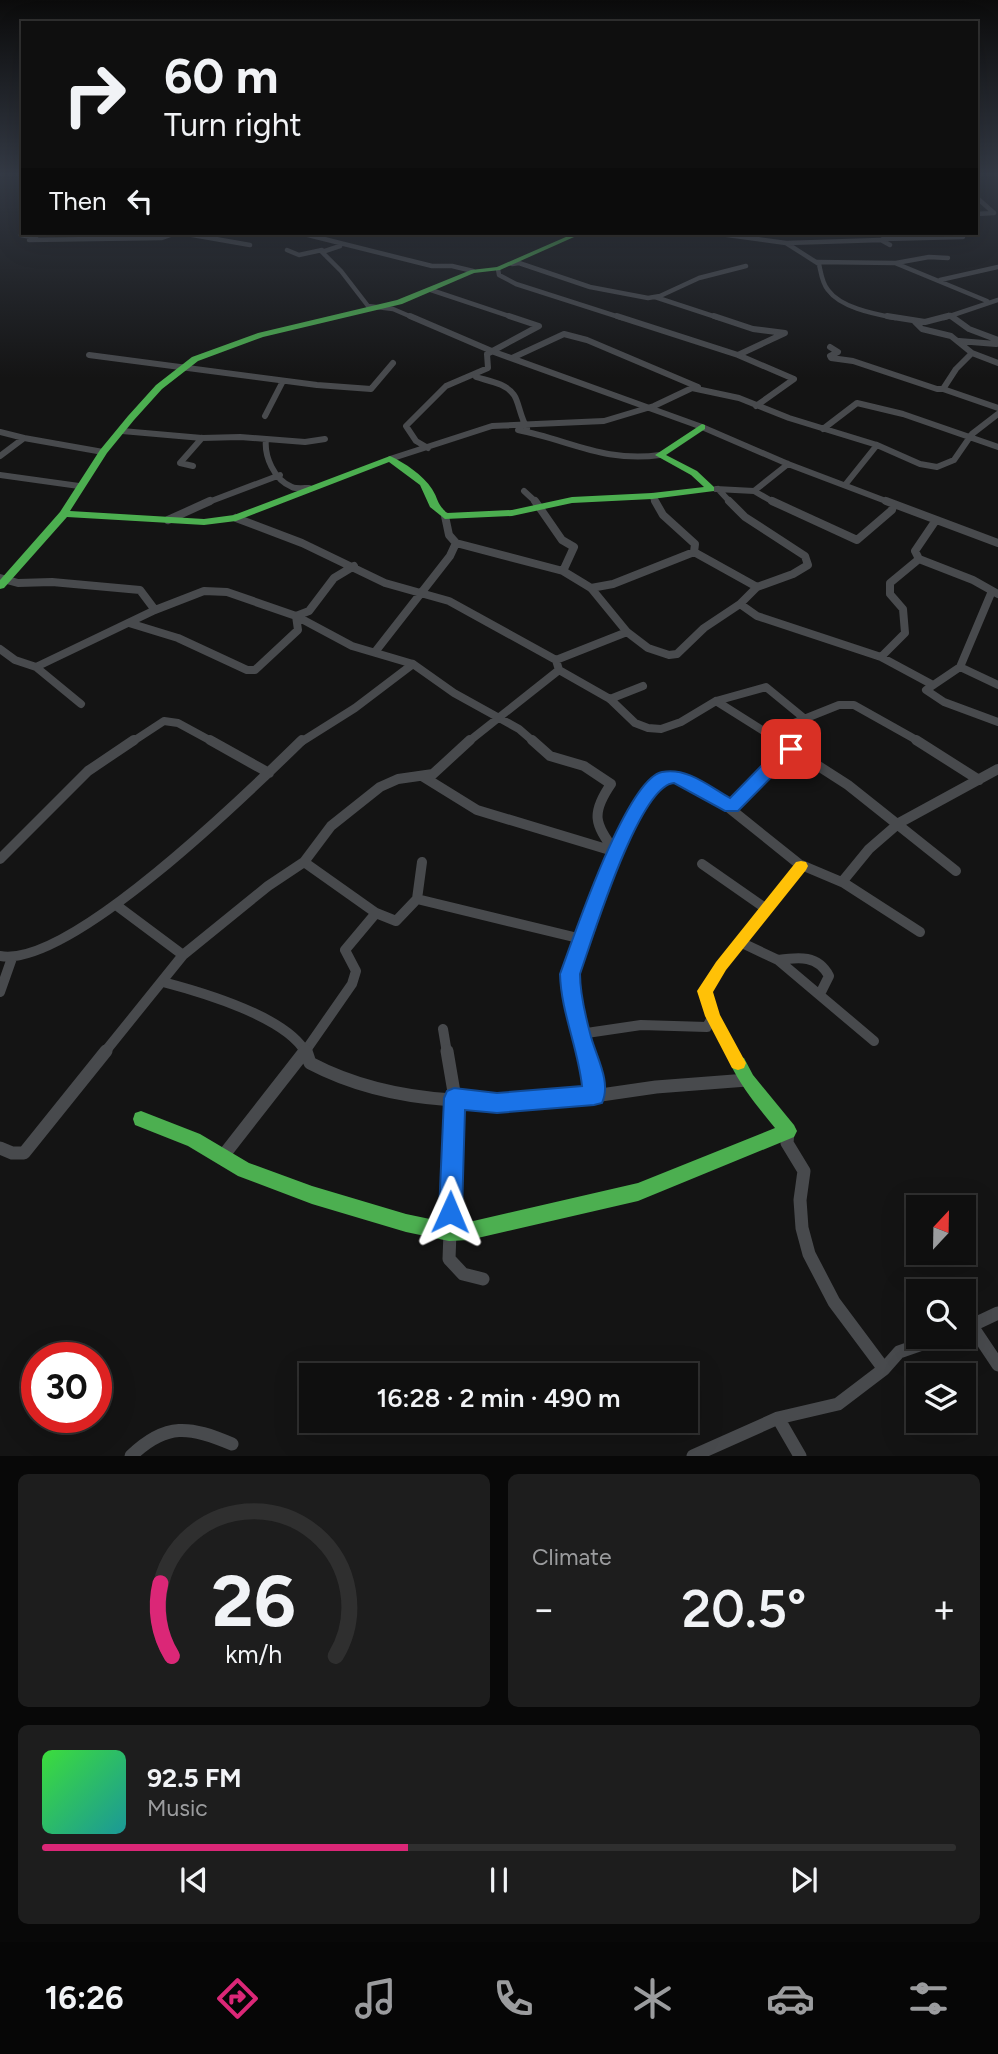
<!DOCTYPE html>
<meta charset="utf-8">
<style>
body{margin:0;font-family:Figtree,sans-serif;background:#1d1d1d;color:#f1f3f6;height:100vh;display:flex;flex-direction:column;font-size:26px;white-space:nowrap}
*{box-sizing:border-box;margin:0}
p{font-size:23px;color:#9b9c9e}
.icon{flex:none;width:38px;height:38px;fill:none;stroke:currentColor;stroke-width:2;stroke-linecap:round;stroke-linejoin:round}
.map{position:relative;height:1456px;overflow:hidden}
.sheet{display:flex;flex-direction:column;gap:18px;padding:18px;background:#080808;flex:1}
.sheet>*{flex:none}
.hud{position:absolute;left:21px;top:21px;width:957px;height:214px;border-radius:0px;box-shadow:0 7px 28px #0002,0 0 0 2px #2f2f2f;background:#0f0f0f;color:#f1f3f6;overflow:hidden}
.needle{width:46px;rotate:22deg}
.controls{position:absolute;left:906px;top:1195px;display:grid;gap:14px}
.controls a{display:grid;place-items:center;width:70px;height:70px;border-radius:0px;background:#0f0f0f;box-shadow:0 7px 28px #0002,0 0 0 2px #2f2f2f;font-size:35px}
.speed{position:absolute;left:21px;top:1342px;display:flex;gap:14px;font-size:35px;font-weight:700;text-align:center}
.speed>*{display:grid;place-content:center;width:91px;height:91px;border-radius:50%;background:#0f0f0f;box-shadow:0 7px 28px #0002,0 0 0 2px #2f2f2f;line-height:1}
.speed .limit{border:10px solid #d22;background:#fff;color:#111}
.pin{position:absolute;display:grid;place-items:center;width:60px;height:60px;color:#fff;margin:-30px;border-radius:14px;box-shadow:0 4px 10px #0006}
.me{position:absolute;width:77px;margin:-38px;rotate:1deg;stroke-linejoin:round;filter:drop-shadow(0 0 5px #0008)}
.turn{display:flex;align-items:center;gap:24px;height:147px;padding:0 28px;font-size:32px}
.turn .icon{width:91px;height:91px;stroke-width:2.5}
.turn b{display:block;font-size:49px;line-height:60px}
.then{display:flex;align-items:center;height:66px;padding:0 28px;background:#0003;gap:14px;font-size:26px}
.big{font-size:52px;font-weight:600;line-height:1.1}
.sheet .card{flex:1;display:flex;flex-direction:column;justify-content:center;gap:10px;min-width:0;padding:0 24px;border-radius:10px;background:#1d1d1d}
.sheet .dial{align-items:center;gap:0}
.dial svg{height:182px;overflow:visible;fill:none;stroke:#2f2f2f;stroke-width:7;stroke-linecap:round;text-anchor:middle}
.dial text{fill:#f1f3f6;stroke:none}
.song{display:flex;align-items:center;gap:21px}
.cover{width:84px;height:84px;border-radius:10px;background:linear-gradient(135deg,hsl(120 70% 55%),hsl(180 70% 35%))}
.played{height:7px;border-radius:4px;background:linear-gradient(90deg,#db2777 40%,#2f2f2f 40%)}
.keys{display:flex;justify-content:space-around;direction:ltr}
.heat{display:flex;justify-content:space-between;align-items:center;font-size:38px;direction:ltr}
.sheet .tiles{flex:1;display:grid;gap:18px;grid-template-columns:1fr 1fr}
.card:last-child{grid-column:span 2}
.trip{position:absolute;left:299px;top:1363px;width:399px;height:70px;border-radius:0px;background:#0f0f0f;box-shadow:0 7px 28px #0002,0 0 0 2px #2f2f2f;font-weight:600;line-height:70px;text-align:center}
.dock{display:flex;height:112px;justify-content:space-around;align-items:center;background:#060606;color:#9b9c9e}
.dock .icon{width:49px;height:49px}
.dock .active{color:#db2777}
.dock b{font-size:32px;color:#f1f3f6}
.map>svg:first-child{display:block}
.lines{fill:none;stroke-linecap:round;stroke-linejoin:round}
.street-far4{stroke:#484a4d;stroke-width:4.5}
.street-far3{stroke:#484a4d;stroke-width:6}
.street-far2{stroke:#484a4d;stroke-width:8}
.street-far1{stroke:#484a4d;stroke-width:10}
.street{stroke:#484a4d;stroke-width:13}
.fast{fill:#4caf50;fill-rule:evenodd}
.slow{fill:#ffc107;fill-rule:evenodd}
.route{fill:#1a73e8;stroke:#114b97;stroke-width:2}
</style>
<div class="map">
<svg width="998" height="1456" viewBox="0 0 998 1456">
<rect width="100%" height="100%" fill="#141414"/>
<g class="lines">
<path class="street-far4" d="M 976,197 L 994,213 L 976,214
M 23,231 L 21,235 L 36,238
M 181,233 L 250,245
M 300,233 L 432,266 L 452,266 L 473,271
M 713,233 L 786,243 L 819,264 C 821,273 822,283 828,290 C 841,308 875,314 895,318
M 883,239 L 963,237
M 29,240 L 162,238 L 176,233
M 787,243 L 881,240 L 890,245
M 340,246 L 322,252 L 341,271 L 368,306
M 287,250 L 299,255 L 322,250
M 817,262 L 895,263 L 987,301
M 896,263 L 929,257 L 948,258
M 512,264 L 519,263 L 590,287 L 648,298 L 660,296 L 699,278 L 746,266
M 498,269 L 499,275 L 516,284 L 622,318
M 940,280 L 998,267
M 431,290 L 515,318
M 655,297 L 719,318
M 368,306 L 393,309 L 414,318
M 949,315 L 953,318
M 944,318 L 998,300"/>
<path class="street-far3" d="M 410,316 L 494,352 L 702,427 L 788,464 L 891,503
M 617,316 L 738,355 L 794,379 L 756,406
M 714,316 L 753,329 L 785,333 L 738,355
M 887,316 L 925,322 L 948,316
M 951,316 L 969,329 L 998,340
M 914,321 L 922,329 L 951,336 L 972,353 L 998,363
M 959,341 L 996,344
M 830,347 L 838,352 L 830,356 L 831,358 L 853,361 L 937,389 L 943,389 L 956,369 L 972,353
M 89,355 L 317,385 L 371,389 L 393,363
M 512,358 L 564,334 L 587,340 L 698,387
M 476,377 C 488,381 506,383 514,395 C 519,402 520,417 527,428
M 943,389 L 998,408
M 265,416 L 283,381
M 823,429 L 857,403 L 903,414 L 998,447
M 518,430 C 569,440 606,463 660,455
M 122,431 L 202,438 L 240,437 L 305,442 L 325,439
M 0,432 L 24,438
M 266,439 C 264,456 274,480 292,487 C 296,489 304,488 309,488
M 428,448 L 416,441 L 406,426 L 446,386 L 488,368 L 487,354 L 539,326 L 509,316
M 0,456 L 24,438 L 103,452
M 390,459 L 492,426 L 604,421 L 654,406 L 692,388 L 739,398 L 789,418 L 877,445 L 920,464 L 937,467 L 954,460 L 972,434 L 998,414
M 193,466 L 180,463 L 202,438
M 0,475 L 79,486
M 845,485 L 877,445
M 716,489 L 754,491 L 788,464
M 718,489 L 731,503
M 524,491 L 537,503
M 754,491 L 775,503
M 652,496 L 656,503
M 206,503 L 280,475"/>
<path class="street-far2" d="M 535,501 L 562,540 L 574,547 L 563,571
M 655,501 L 663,515 L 695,544 L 694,552
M 772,501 L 857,540 L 892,510 L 893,505
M 886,501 L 998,543
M 445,516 L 449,535 L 456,543 L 563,571 L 591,588 L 627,632 L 648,648 L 669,655 L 677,654 L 704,628 L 740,604 L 757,587 L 793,574 L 808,565 L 805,556 L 745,517 L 729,501
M 236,518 L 302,543 L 385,583 L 449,601 L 556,660 L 559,670 L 610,699 L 635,723 L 648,728 L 661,729 L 681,722 L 716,701 L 766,687 L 805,719
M 168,520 L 210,501
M 936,520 L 915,551 L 919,559 L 973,580 L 998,594
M 0,578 L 18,583 L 52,582 L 140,590 L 155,610
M 591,588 L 613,584 L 694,552 L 757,587
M 992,591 L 960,667 L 926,690 L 944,702 L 998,722
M 740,604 L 757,616 L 881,657 L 933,685
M 129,623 L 178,638 L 247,670 L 255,670 L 298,630 L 296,616 L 309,611 L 334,578 L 354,566
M 0,649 L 15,660 L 36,667 L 155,610 L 204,591 L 227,592 L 296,616 L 352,646 L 413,664 L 454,693 L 519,729 L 534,742
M 375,652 L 450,556 L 456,543
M 881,657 L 905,633 L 903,609 L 890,594 L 890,583 L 919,559
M 556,660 L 627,632
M 36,667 L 81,704
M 960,667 L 998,685
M 610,699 L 643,686
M 716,701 L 781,742
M 769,733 L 839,705 L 854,705 L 920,742
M 132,742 L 164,721 L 178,723 L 213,742
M 301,742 L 355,708 L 413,664
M 468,742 L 559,670"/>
<path class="street-far1" d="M 210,740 L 269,773
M 532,740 L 550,756 L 584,766 L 611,784 C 591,813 594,824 615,851
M 778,740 L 848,785 L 956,871
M 916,740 L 979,780
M 422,776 L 477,810 L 613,851
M 732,807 L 791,749
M 0,859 L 88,771 L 134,740
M 304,862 L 376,913 L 396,921 L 417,899 L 422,862
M 702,864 L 765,908
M 842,882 L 869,849 L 899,823 L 998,769
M 417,899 L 582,939
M 116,905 L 183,955
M 740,942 L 778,960 L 874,1041
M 0,956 C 70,968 250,791 302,740
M 778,960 C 799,957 818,955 829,976 L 820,994
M 163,982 C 201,992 287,1017 306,1053
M 0,992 L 12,958
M 443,1029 L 447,1053
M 580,1034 L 641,1025 L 707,1027 L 713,1016
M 104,1053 L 183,955 L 268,886 L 304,862 L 331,826 L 380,787 L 398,779 L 433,774 L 470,740
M 304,1053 L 352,984 L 356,971 L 345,950 L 376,913
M 585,1053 L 573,1004 L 570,974 L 623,836 L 651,788 L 663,778 L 677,778 L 713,795 L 799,864 L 844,883 L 920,932"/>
<path class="street" d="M 306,1051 L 310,1063 C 399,1110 498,1103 594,1096
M 447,1051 L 455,1098 L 449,1259 L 463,1274 L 483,1279
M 585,1051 L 594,1096 L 656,1087 L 747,1080
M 788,1131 L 787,1143 L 804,1171 L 800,1200 L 802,1228 L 809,1254 L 834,1302 L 884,1369
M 0,1148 L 12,1153 L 24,1153 L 106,1051
M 223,1156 L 305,1051
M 972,1326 L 998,1365
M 964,1329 L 998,1313
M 778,1418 L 800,1456
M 131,1456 C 166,1422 190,1426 232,1444
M 693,1456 L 778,1418 L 838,1404 L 884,1369 L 899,1352 L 942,1337"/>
<path class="fast" d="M 575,233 L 583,233 L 500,270 L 474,273 L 402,304 L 263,337 L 198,361 L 162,389 L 134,420 L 107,453 L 70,511 L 204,519 L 234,515 L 390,456 C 405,463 423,475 432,489 C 439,500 436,503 447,513 L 512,510 L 572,497 L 652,493 L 704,487 L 691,475 L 655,455 L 702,424 L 705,425 L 705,429 L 666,455 L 697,471 L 714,487 L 714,491 L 652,499 L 572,503 L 512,516 L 445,519 L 430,507 L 420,485 L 389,462 L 236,521 L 204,525 L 67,517 L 4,588 L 0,589 L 0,580 L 60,512 L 100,450 L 128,416 L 156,385 L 192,357 L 258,333 L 397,300 L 471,270 L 497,267 Z
M 738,1056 L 744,1058 L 753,1075 L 794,1125 L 797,1131 L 794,1137 L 638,1201 L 469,1240 L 449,1241 L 406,1232 L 312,1204 L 238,1176 L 188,1146 L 135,1125 L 133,1119 L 135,1113 L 141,1111 L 200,1134 L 249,1163 L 312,1186 L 406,1214 L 449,1223 L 469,1222 L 638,1183 L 775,1128 C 758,1107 741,1087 730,1063 L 732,1058 Z"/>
<path class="slow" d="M 801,861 L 806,862 L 808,866 L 806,870 L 726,970 L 713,992 L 720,1015 L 746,1063 L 744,1068 L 738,1070 L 732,1068 L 705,1016 L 697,991 L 716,962 L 796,862 Z"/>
</g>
<linearGradient id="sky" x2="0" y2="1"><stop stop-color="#0b0b0b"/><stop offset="0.46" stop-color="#343a45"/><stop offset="1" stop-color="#343a45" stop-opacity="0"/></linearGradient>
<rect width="998" height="378" fill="url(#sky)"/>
<path class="route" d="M 791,743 L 797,745 L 799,749 L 738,811 L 725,811 L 674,783 C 639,785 592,940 580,974 C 580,994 585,1014 590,1033 C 595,1055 612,1081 602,1103 L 594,1105 L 497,1113 L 465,1110 L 462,1212 L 459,1220 L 450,1223 L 442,1220 L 439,1212 L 444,1098 L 447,1091 L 454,1088 L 497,1093 L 582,1086 C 578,1048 561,1012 560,974 C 573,939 626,779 662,772 C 687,767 709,786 730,798 L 769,758 Z"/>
</svg>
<div class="controls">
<a><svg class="needle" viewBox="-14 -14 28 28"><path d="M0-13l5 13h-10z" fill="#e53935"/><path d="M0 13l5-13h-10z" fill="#9b9c9e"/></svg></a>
<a><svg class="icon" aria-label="search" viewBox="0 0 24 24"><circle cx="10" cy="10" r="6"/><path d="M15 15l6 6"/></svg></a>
<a><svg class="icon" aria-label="layers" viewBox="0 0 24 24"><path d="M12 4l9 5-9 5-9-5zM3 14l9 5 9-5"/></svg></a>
</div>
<div class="speed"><div class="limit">30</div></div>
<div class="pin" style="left:791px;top:749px;background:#d93025"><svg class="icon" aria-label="arrive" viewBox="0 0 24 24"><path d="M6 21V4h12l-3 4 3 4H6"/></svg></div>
<svg class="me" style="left:450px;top:1212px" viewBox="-20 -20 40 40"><path d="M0-17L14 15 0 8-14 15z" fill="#1a73e8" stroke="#fff" stroke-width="4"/></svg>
<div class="trip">16:28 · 2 min · 490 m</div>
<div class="hud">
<div class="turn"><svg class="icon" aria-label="right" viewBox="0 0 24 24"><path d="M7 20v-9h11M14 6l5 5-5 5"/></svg><div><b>60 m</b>Turn right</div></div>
<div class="then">Then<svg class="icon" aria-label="left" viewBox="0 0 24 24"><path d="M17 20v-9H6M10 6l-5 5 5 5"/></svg></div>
</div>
</div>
<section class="sheet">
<div class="tiles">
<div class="card dial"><svg viewBox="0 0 100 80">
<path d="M14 69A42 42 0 1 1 86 69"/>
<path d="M14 69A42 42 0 0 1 9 37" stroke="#db2777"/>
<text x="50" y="56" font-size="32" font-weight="700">26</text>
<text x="50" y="72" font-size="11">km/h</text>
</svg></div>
<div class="card"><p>Climate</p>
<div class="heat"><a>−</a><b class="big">20.5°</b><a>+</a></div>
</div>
<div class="card">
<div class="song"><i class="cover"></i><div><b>92.5 FM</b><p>Music</p></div></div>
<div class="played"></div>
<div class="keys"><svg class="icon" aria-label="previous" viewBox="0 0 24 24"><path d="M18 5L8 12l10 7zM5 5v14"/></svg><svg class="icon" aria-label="pause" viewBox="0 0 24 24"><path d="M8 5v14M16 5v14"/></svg><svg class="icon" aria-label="next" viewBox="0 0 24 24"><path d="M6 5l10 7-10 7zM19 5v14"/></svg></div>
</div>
</div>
</section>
<nav class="dock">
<b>16:26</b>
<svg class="icon active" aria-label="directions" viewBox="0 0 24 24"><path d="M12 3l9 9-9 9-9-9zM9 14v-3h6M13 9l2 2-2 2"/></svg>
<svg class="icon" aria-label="music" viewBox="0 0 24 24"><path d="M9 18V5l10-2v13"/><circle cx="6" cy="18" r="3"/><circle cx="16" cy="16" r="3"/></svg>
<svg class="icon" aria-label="phone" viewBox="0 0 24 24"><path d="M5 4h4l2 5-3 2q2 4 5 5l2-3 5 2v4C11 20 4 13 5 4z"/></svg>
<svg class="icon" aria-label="climate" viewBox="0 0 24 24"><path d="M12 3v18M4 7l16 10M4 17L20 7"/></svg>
<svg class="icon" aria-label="car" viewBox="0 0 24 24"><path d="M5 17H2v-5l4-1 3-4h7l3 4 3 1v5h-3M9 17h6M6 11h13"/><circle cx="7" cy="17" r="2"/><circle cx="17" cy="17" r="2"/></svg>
<svg class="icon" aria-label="filters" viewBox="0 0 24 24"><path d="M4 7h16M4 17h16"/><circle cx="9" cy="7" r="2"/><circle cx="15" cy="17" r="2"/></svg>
</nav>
